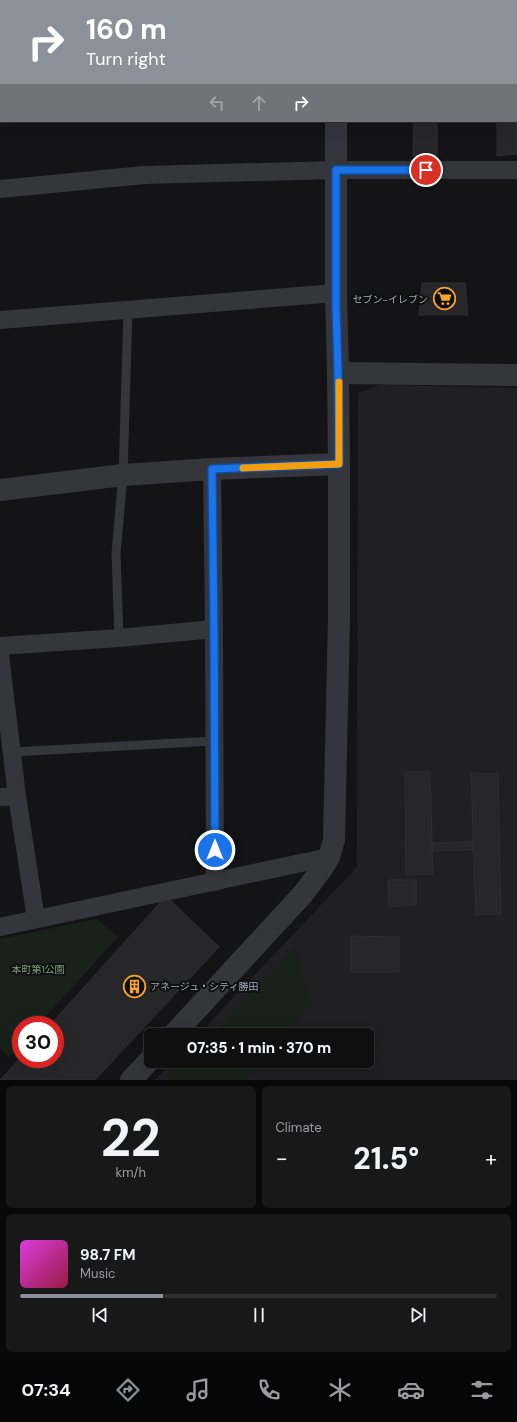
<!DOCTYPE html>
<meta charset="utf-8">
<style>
body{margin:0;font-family:"DM Sans","Noto Sans JP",sans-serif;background:#181819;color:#f1f3f6;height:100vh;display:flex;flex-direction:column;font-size:15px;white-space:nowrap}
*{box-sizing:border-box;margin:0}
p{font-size:13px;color:#9b9c9f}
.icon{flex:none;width:22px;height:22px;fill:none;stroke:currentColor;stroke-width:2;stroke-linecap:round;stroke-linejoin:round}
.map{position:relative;height:1080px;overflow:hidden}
.drawer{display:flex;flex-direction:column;gap:6px;padding:6px;background:#080809;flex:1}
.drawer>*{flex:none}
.banner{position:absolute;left:0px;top:0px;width:517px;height:122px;box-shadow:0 4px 16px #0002,0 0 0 1px #2f2f30;background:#8c9099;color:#fff;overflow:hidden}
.speed{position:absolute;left:12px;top:1016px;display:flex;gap:8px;font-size:20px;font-weight:700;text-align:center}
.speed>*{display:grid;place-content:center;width:52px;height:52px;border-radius:50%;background:#0f0f10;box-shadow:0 4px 16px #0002,0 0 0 1px #2f2f30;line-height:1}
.speed .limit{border:6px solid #d22;background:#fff;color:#111}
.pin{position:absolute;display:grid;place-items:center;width:34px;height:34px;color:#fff;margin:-17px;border:2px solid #fff;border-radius:50%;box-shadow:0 1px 4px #0007}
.me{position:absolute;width:44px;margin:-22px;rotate:0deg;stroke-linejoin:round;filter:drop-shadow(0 0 3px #0008)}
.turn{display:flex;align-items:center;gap:14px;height:84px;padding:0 20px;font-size:18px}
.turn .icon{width:52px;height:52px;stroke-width:2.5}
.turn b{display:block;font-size:28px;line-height:34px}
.lanes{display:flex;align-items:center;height:38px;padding:0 20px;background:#0003;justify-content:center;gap:20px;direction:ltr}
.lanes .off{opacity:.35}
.big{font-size:30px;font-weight:800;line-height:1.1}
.drawer .card{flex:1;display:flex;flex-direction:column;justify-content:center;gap:6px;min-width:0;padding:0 14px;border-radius:6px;background:#181819}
.drawer .dial{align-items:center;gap:0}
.dial b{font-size:52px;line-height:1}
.song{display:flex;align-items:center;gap:12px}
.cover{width:48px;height:48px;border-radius:6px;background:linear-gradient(135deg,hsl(300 70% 55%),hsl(340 70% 35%))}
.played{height:4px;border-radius:2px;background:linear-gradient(90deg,#8c9099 30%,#2f2f30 30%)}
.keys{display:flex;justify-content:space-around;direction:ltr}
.heat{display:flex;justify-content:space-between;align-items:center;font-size:22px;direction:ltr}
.drawer .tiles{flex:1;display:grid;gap:6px;grid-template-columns:1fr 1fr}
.card:last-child{grid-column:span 2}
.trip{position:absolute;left:144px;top:1028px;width:230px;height:40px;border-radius:6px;background:#0f0f10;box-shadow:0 4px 16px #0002,0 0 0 1px #2f2f30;font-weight:800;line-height:40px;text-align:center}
.menu{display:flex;height:64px;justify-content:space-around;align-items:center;background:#060606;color:#9b9c9f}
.menu .icon{width:28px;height:28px}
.menu .active{color:#8c9099}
.menu b{font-size:18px;color:#f1f3f6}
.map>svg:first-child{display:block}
.built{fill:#202023}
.green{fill:#1a211a}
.building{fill:#27272a;stroke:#2e2e32}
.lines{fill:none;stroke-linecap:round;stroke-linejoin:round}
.service{stroke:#35363b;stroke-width:9}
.minor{stroke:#35363b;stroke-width:18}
.tertiary{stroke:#35363b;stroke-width:22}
.route-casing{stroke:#114b97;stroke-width:10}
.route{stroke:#1a73e8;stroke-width:7}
.slow{stroke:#f59e0b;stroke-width:7}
.labels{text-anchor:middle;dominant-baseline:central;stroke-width:4;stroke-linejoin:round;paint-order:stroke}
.poi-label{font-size:10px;fill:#a5acb7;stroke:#0f0f11;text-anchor:end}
.park-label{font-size:10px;fill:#7ba37b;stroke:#0f0f11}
</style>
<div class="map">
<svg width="517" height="1080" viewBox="0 0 517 1080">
<rect width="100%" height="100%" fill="#141416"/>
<path class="built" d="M 379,385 L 517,388 L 517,1080 L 155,1080 L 173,1061 L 367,1061 L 367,1035 L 198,1035 L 357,867 L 358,393 Z"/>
<path class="green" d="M 97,919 L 118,937 L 38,1025 L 21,1025 L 21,1043 L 9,1057 L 0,1048 L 0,939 Z
M 295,947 L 312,1002 L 284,1035 L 211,1035 Z
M 186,1061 L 262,1061 L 245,1080 L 168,1080 Z"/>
<path class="building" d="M 516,8 L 517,8 L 517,154 L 497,156 L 497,121 L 516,121 Z
M 414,121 L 437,121 L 437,155 L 413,156 Z
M 422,283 L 465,283 L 468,315 L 419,315 Z
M 405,772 L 430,772 L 433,874 L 406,875 Z
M 471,773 L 498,774 L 501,914 L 476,915 Z
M 473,841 L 473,850 L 432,851 L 432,843 Z
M 388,880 L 416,880 L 416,905 L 389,907 Z
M 166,896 L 219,947 L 95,1080 L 0,1080 L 21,1057 L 21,1059 L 55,1059 L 55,1025 L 50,1025 Z
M 351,936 L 399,937 L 399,972 L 351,972 Z"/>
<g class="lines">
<path class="service" d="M 119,638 L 116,553 L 123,475 L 128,311
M 12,752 L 214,741"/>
<path class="minor" d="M 0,74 L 1,74
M 0,189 L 144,175 L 336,170 L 517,170
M 0,320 L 336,293
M 212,469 L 214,629 L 215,882
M 0,646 L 119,638 L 214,629
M 0,655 L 17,796 L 36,919
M 0,797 L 17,796
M 0,927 L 329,857"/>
<path class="tertiary" d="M 339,1 L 339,0
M 338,373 L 517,375
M 0,490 L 123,475 L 212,469 L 339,464
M 173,1035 L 303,894 L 321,870 L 329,857 L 334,840 L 339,618 L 339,464 L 338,373 L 336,293 L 336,121
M 131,1080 L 151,1059"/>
</g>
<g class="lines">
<defs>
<path id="route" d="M 215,850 L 214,629 L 212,469 L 339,464 L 338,373 L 336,306 L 336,170 L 426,170"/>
</defs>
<use href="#route" class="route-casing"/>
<use href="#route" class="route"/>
<path class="slow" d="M 243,468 L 339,464 L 339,382"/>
</g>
<defs>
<symbol id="supermarket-ring" viewBox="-11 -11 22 22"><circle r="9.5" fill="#0f0f11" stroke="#faa528" stroke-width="1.5"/><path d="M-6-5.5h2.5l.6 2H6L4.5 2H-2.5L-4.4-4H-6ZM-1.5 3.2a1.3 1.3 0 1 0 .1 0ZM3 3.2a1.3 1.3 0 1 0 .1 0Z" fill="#faa528"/></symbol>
<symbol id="building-ring" viewBox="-11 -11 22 22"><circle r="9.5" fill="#0f0f11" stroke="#faa528" stroke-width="1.5"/><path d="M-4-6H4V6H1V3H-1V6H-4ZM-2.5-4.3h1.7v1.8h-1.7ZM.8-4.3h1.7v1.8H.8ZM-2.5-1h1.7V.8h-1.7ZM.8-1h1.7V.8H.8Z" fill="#faa528"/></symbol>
</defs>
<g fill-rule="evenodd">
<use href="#supermarket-ring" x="432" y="286" width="25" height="25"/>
<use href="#building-ring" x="122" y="974" width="25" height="25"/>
</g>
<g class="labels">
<g class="poi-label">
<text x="428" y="299">セブン-イレブン</text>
<text x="150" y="986" text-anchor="start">アネージュ・シティ勝田</text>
</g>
<g class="park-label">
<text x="38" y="969">本町第1公園</text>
</g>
</g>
</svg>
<div class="speed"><div class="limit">30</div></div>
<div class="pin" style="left:426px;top:170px;background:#d93025"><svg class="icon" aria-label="arrive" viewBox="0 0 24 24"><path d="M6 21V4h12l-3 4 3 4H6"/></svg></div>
<svg class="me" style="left:215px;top:850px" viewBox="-20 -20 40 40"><circle r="17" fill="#1a73e8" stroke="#fff" stroke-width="3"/><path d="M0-11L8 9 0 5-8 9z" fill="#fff"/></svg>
<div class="trip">07:35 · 1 min · 370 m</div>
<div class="banner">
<div class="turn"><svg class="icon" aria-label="right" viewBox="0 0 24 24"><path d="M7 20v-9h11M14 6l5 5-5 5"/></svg><div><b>160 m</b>Turn right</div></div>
<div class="lanes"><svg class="icon off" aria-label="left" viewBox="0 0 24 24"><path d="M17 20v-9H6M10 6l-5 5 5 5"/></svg><svg class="icon off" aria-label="ahead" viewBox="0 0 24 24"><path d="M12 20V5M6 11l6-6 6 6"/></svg><svg class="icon" aria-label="right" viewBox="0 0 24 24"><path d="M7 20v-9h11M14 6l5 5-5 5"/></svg></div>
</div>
</div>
<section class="drawer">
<div class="tiles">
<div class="card dial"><b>22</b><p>km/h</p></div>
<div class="card"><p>Climate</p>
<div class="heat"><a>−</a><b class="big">21.5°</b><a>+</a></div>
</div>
<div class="card">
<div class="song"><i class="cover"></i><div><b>98.7 FM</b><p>Music</p></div></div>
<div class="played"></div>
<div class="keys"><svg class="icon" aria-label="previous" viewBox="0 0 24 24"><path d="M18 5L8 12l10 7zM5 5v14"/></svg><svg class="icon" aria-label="pause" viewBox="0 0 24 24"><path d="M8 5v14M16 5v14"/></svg><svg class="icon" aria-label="next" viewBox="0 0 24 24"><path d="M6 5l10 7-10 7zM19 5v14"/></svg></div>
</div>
</div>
</section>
<nav class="menu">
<b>07:34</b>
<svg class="icon active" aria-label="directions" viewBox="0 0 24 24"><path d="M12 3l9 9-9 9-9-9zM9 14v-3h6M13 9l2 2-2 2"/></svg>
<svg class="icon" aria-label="music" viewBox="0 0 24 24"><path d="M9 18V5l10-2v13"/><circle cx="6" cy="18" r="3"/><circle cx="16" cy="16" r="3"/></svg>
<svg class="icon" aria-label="phone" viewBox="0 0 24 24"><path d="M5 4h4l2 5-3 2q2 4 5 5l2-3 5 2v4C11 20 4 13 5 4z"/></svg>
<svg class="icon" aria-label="climate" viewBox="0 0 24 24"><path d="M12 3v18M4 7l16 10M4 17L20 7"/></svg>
<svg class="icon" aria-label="car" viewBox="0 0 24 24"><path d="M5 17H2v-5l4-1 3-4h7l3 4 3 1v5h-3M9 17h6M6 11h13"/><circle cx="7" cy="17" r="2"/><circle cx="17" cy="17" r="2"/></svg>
<svg class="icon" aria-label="filters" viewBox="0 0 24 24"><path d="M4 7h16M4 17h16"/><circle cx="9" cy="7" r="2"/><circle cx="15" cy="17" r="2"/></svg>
</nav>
